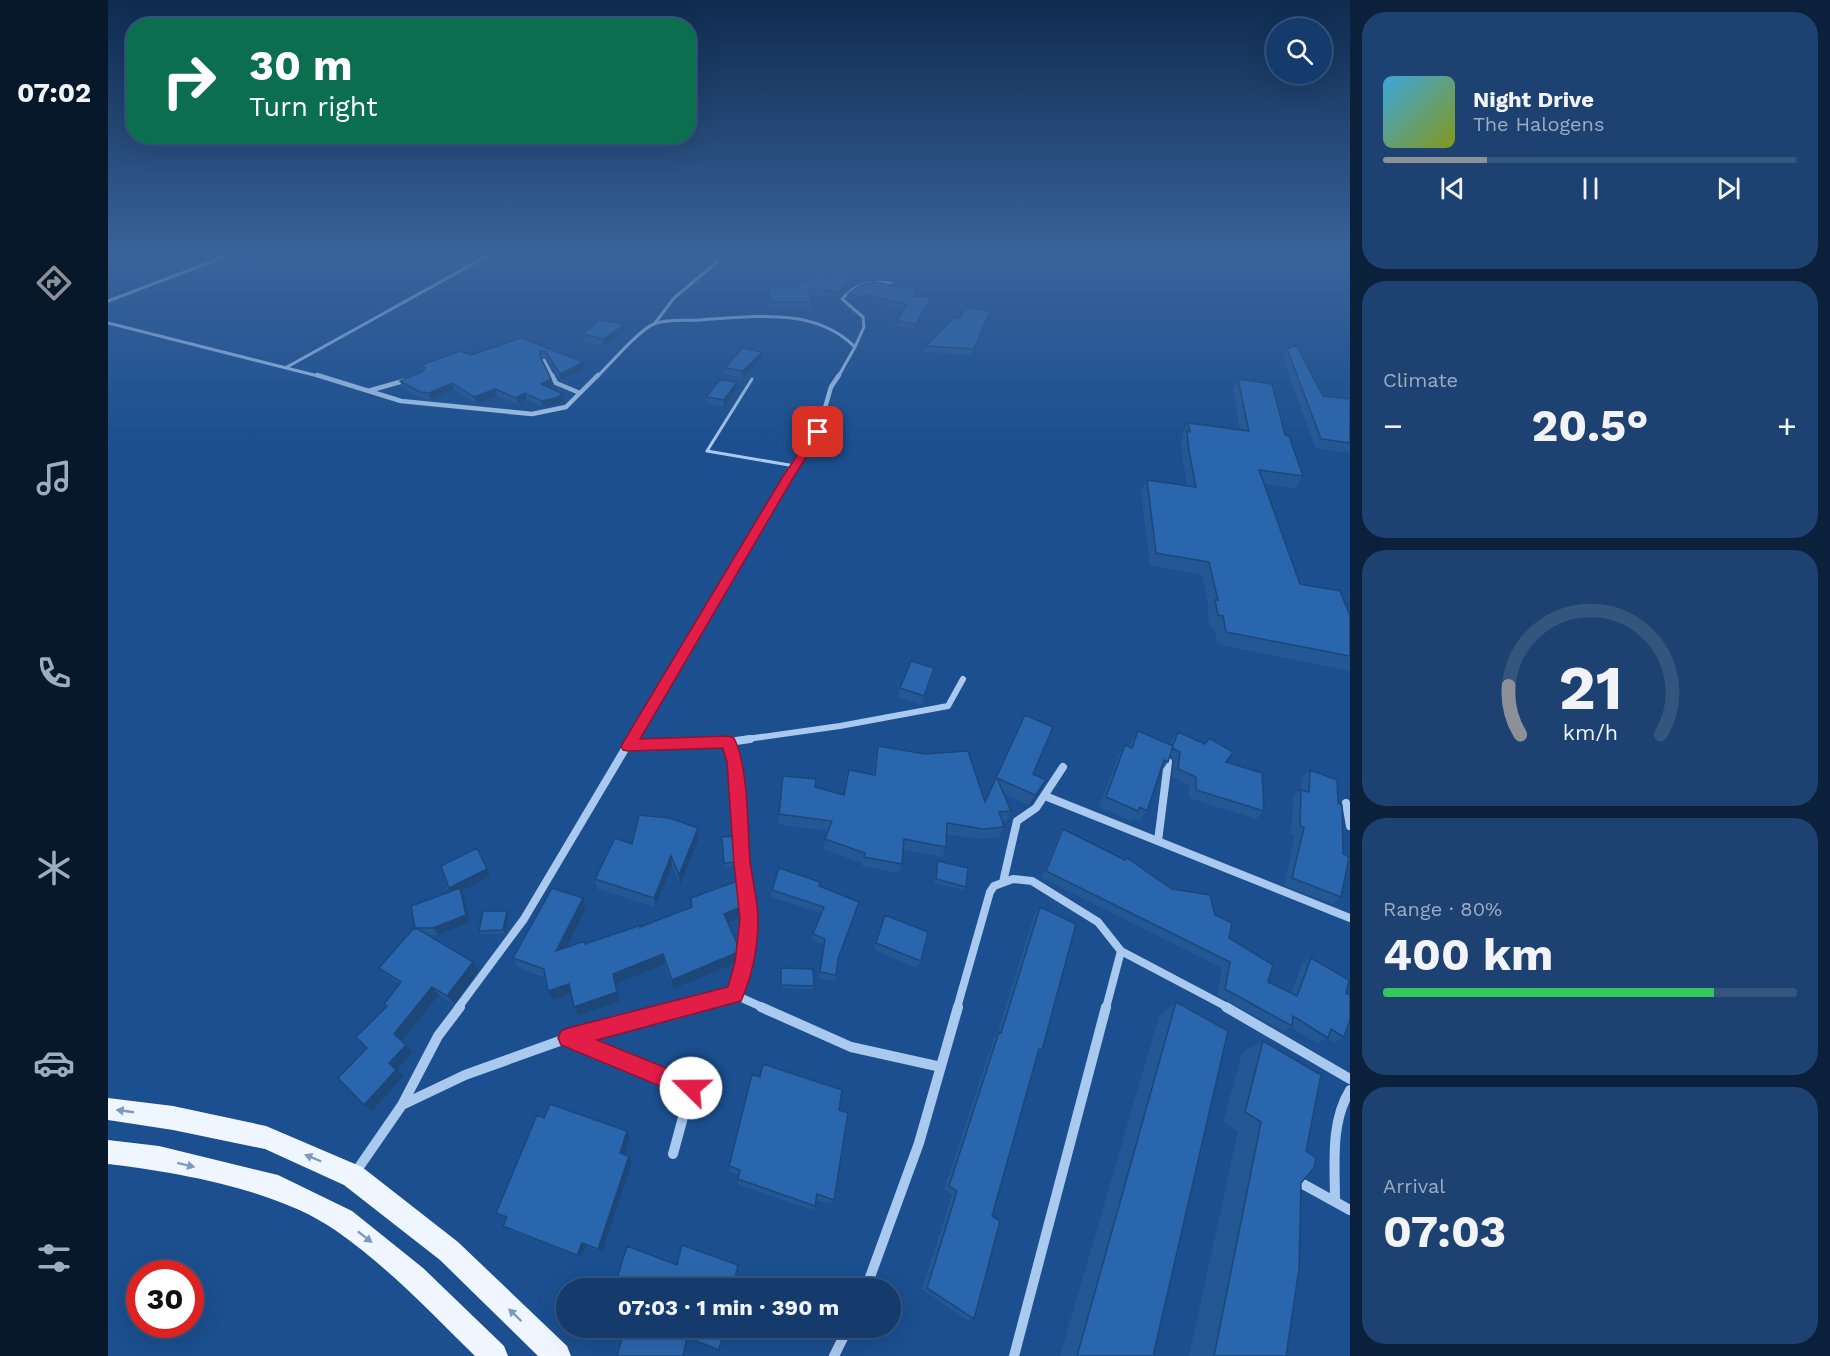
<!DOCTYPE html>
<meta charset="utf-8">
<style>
body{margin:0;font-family:"Work Sans",sans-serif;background:#1d4271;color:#f1f3f6;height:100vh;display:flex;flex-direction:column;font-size:22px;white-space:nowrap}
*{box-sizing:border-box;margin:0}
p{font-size:20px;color:#9dadc1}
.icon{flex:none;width:33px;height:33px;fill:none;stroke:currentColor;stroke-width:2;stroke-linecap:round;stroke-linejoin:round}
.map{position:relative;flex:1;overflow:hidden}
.side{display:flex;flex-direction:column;gap:12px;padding:12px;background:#0b203b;width:480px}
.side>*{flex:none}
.top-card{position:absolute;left:18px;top:18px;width:570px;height:126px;border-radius:24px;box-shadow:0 6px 24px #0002,0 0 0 2px #33557e;background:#0b6e4f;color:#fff;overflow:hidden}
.buttons{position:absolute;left:1158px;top:18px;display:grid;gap:12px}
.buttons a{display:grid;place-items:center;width:66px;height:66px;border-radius:50%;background:#143b6b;box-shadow:0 6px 24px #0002,0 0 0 2px #33557e;font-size:30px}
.speed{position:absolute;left:18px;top:1260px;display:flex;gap:12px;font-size:30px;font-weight:700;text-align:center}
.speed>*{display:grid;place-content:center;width:78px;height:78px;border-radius:50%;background:#143b6b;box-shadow:0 6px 24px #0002,0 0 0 2px #33557e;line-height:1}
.speed .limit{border:9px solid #d22;background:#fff;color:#111}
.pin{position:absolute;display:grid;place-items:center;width:51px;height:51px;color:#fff;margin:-26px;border-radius:12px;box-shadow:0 3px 9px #0006}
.me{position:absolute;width:66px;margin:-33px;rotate:292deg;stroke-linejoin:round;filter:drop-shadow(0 0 4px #0008)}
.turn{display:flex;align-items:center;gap:21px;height:126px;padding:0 24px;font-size:27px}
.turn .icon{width:78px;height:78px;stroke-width:2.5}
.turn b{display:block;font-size:42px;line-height:51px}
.big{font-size:45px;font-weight:700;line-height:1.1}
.side .card{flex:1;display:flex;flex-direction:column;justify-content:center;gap:9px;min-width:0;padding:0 21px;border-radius:24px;background:#1d4271}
.side .dial{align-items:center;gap:0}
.dial svg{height:156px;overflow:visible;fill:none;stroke:#33557e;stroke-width:7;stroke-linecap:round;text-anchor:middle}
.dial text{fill:#f1f3f6;stroke:none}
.song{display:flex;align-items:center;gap:18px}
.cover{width:72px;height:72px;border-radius:9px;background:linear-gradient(135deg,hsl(200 70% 55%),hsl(70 70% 35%))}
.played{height:6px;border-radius:3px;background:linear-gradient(90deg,#8c9099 25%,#33557e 25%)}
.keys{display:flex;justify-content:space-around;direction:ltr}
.heat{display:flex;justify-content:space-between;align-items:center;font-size:33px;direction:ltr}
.charge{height:9px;border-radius:4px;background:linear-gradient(90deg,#34c759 80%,#33557e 0)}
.trip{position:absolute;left:448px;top:1278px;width:345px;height:60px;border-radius:30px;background:#143b6b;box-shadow:0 6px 24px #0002,0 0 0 2px #33557e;font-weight:700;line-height:60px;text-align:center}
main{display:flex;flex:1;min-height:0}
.menu{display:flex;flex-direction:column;width:108px;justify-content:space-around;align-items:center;background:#08182b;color:#9dadc1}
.menu .icon{width:42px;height:42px}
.menu .current{color:#8c9099}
.menu b{font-size:27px;color:#f1f3f6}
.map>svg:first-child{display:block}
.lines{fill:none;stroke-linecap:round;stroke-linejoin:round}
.service{stroke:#a9c9ee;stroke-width:3}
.minor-far4{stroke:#a9c9ee;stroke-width:3}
.minor-far3{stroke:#a9c9ee;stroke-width:4.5}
.minor-far2{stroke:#a9c9ee;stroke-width:6}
.minor-far1{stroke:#a9c9ee;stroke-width:8}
.minor{stroke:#a9c9ee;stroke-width:10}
.primary{fill:#f0f6ff;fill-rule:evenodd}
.wall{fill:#245895}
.shaded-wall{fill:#1d4779}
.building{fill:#2a66ad;stroke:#1d4779;stroke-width:1.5}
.oneway{fill:#7b9ac1}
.route{fill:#e11d48;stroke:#92132f;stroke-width:1.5}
</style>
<main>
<nav class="menu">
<b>07:02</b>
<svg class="icon current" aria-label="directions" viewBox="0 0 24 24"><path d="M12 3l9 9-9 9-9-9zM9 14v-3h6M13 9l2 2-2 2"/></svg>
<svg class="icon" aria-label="music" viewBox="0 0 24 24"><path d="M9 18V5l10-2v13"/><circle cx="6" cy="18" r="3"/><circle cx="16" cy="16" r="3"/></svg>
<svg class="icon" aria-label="phone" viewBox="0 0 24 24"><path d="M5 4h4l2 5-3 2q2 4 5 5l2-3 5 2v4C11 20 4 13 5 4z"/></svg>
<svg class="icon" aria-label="climate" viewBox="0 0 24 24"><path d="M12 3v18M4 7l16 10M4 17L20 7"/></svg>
<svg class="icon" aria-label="car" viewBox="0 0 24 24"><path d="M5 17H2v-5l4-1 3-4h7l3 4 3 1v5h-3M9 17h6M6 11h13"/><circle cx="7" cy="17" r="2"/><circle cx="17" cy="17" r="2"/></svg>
<svg class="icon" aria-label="filters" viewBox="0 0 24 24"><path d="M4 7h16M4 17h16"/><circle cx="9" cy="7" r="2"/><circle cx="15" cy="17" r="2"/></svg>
</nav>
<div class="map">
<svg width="1242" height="1356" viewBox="0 0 1242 1356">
<rect width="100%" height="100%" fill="#1b4f8f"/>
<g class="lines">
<path class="service" d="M 644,379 L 599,451 L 687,466"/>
<path class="minor-far4" d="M 0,301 L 121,255
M 0,323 L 214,377
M 547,323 L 566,298 L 609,262
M 747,347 L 756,327 L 755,317 L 734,299 C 748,283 763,281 783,283
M 436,360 L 445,377
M 179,367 L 381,255
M 489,377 C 502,364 531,330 546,324 C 558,319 578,321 591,320 C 644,317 706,306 747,347 L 730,377"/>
<path class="minor-far3" d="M 209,375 L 293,401 L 424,414 L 458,407 L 490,375
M 444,375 L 448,383 L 472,393
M 260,391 L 299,380
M 645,535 L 710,432 L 723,387 L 731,375"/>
<path class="minor-far2" d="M 522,740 L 646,533
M 632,740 L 732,726 L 840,706 L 855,679"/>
<path class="minor-far1" d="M 621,742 L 627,762 L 641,919 L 636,962 L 627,995
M 521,745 L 621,742 L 642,739
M 937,796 L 1242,918
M 1238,803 L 1242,826
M 1050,841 L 1060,762
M 895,882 L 909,821 L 928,808 L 955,767
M 1013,951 L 1121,1008
M 350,1008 L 416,919 L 523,739
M 576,1008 L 627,995 L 656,1008
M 849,1008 L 882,892 L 886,886 L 905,879 L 924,881 L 990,922 L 1013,951 L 998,1008"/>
<path class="minor" d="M 653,1007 L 743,1047 L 833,1067
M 1118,1007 L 1242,1079
M 460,1038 L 583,1088 L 565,1154
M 294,1105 L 330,1036 L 352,1007
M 247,1173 L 294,1105 L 357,1075 L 460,1038 L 582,1007
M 1186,1182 L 1193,1183 L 1242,1210
M 1227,1201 C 1227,1164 1222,1123 1242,1090
M 758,1288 L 811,1143 L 850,1007
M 726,1356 L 740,1328
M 906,1356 L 998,1007"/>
<path class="primary" d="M 0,1098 L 65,1106 L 158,1126 L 254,1167 L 350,1242 L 459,1346 L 463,1356 L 430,1356 L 332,1260 L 236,1185 L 157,1149 L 65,1130 L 0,1120 Z
M 0,1140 L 51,1146 L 170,1175 L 244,1211 L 315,1268 L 396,1346 L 400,1356 L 367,1356 C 322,1312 279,1266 227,1230 C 170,1190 69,1172 0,1164 Z"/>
</g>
<path class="wall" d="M 752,276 L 751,282 L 737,291 L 730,298 L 702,295 L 703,302 L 703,309 L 662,309 L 661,288 L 688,287 L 700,281 L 723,277 Z
M 740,294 L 806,297 L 823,301 L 807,329 L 788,326 L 789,321 L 796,309 L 759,300 L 757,302 L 740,299 Z
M 880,318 L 864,355 L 817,352 L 818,346 L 850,319 Z
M 517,332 L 496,346 L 476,342 L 475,334 Z
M 413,338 L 476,362 L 477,369 L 453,380 L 439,358 L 433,358 L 444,385 L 440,387 L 455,394 L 456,401 L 449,404 L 435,407 L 419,399 L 410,404 L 389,396 L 368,404 L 346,389 L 323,399 L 314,399 L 294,387 L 292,381 L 314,372 L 315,371 L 313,365 L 363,355 Z
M 1179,349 L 1215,396 L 1242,399 L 1242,453 L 1207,448 L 1175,357 Z
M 654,352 L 654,358 L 635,378 L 617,374 L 617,368 Z
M 1130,379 L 1177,435 L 1195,476 L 1187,489 L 1156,484 L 1192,584 L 1242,616 L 1242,671 L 1109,644 L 1107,628 L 1102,627 L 1099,612 L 1101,610 L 1094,575 L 1042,565 L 1033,492 L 1039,480 L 1079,486 L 1075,463 L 1073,443 L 1075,439 L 1074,435 L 1080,423 L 1132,430 L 1125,390 Z
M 629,382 L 629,389 L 616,407 L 599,404 L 598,397 Z
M 824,677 L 813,705 L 790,697 L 792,688 Z
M 917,715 L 925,774 L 938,780 L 924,804 L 921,805 L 896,794 L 903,811 L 898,821 L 894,821 L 896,827 L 891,837 L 870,839 L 839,834 L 838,847 L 834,857 L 795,850 L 794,864 L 791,873 L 754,866 L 754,863 L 715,849 L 720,831 L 670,824 L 675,776 L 707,787 L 736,795 L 765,775 L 767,757 L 770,746 L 877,802 Z
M 1030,731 L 1062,745 L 1064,740 L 1070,732 L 1118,762 L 1156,811 L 1148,819 L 1081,798 L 1081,785 L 1064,777 L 1066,760 L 1061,758 L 1060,762 L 1053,772 L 1052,772 L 1039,811 L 1031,821 L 1025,818 L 1023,821 L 991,807 L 1010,756 L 1017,745 L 1021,747 Z
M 1202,770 L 1230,803 L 1233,897 L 1224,904 L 1176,885 L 1187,835 L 1183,834 L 1185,797 L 1193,790 L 1194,778 Z
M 955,829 L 1064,889 L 1107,915 L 1121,938 L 1160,982 L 1183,993 L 1194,964 L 1203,958 L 1238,993 L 1236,1037 L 1226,1042 L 1219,1038 L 1209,1043 L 1183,1027 L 1175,1031 L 1109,995 L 1114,968 L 934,878 L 950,836 Z
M 614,837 L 630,862 L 630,866 L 616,867 Z
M 591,838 L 572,885 L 564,866 L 547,907 L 489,889 L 487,879 L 524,844 Z
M 830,861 L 858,887 L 856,890 L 826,883 L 829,865 Z
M 382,876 L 354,891 L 356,895 L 362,922 L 330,935 L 320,935 L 365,962 L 371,970 L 346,1004 L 331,995 L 294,1041 L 305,1052 L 289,1069 L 296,1076 L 264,1111 L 259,1048 L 278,1006 L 276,1004 L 292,984 L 279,976 L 271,968 L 307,929 L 303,906 Z
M 711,886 L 730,960 L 727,981 L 711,978 L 716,945 L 704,940 L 705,934 L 713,913 L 663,897 L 664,890 Z
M 932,907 L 934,1050 L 930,1053 L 884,1216 L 866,1319 L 859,1320 L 814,1289 L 844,1195 L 836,1190 L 886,1038 L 889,1035 L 926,915 Z
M 478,909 L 459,947 L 478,944 L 533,925 L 534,927 L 635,917 L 620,923 L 630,958 L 630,962 L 565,989 L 557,964 L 508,984 L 512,1001 L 470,1016 L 466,1007 L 463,994 L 445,1000 L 438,978 L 411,968 L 405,958 Z
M 401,915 L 397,934 L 373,934 L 371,931 Z
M 777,915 L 813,961 L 809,968 L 766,950 Z
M 673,971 L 706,986 L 705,989 L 673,988 Z
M 1068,1002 L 1045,1356 L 952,1356 L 1051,1016 Z
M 1155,1041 L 1198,1151 L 1193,1183 L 1178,1356 L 1081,1356 L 1130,1131 L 1115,1122 L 1134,1053 Z
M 731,1110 L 726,1200 L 722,1204 L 708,1200 L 707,1206 L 704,1210 L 630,1184 L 631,1175 L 621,1171 L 621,1166 Z
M 436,1118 L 519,1131 L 522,1137 L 516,1155 L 521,1156 L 524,1162 L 494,1252 L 478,1246 L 474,1258 L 402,1230 L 395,1226 L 398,1218 L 388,1213 Z"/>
<path class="shaded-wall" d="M 752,276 L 751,282 L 737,291 L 730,298 L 731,292 L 738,284 Z
M 824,296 L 823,301 L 807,329 L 808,324 Z
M 882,312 L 880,318 L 864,355 L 866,349 Z
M 517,324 L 517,332 L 496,346 L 495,339 Z
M 654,352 L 654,358 L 635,378 L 635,371 Z
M 476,362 L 477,369 L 453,380 L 452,374 Z
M 443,379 L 444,385 L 434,390 L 433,384 Z
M 629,382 L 629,389 L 616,407 L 616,400 Z
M 344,383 L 346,389 L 323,399 L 321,393 Z
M 387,389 L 389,396 L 368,404 L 366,397 Z
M 417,393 L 419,399 L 410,404 L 408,398 Z
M 455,394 L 456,401 L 449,404 L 435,407 L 434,401 Z
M 938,780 L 924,804 L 921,805 L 927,795 Z
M 590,828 L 591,838 L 572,885 L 571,875 Z
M 369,848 L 382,876 L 354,891 L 356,895 L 362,922 L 330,935 L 325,928 L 346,895 L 341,888 Z
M 563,856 L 564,866 L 547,907 L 546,898 Z
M 475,898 L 478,909 L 452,961 L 448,951 Z
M 635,906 L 635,917 L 616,924 L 616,914 Z
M 399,911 L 401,915 L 397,934 L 395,930 Z
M 631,948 L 630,962 L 565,989 L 564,980 Z
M 555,954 L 557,964 L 508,984 L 512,1001 L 470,1016 L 466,1007 L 505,974 Z
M 365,962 L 371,970 L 346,1004 L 339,996 Z
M 461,984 L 465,993 L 445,1000 L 440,991 Z
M 324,987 L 331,995 L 294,1041 L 305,1052 L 289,1069 L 296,1076 L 264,1111 L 256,1105 L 281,1063 L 286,1034 Z
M 519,1131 L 522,1137 L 515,1159 L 512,1153 Z
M 521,1156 L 524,1162 L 494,1252 L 490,1249 Z
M 474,1243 L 478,1246 L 474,1258 L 469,1255 Z
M 579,1337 L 580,1338 L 576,1356 L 575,1356 Z"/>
<path class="building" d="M 729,272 L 752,276 L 738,284 L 731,292 L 701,288 L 703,302 L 663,302 L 661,288 L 688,287 L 699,277 L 700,281 L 708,274 L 723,277 Z
M 766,282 L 807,289 L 805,297 L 824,296 L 808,324 L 789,321 L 799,304 L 759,295 L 757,298 L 740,294 L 753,285 Z
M 860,307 L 882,312 L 866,349 L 818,346 L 848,316 L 850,319 Z
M 491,320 L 517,324 L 495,339 L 475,334 Z
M 413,338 L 476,362 L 452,374 L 438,352 L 432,351 L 432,356 L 443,379 L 433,384 L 455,394 L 448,398 L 434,401 L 417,393 L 408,398 L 387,389 L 366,397 L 344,383 L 321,393 L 312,392 L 292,381 L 314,372 L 317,368 L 313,365 L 352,351 L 363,355 Z
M 1188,345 L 1215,396 L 1242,399 L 1242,443 L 1213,439 L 1179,349 Z
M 634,348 L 654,352 L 635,371 L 617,368 Z
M 1130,379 L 1164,384 L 1177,435 L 1181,436 L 1195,476 L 1151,470 L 1192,584 L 1232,591 L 1242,616 L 1242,656 L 1118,632 L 1115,616 L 1110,615 L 1107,600 L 1110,600 L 1101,562 L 1048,553 L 1039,480 L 1088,487 L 1081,451 L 1079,431 L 1082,432 L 1080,423 L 1141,431 Z
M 612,380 L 629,382 L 616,400 L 598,397 Z
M 803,661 L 826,668 L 816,696 L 792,688 Z
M 917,715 L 945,727 L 925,774 L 938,780 L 929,793 L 927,795 L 889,778 L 903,811 L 891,812 L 896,827 L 875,829 L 839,823 L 838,847 L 796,839 L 794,864 L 756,857 L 757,853 L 717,839 L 724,821 L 671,814 L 675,776 L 708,779 L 707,787 L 736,795 L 741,770 L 767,775 L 770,746 L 817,754 L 860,751 L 877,802 Z
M 1030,731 L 1065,746 L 1060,762 L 1056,760 L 1039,811 L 1032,807 L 1030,811 L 998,797 L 1017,745 L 1024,748 Z
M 1070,732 L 1097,744 L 1101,738 L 1125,752 L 1118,762 L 1154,773 L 1156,811 L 1088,790 L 1088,777 L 1070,769 L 1072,752 L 1064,748 Z
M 1202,770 L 1229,780 L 1230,803 L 1234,805 L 1235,854 L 1241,857 L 1233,897 L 1184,878 L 1196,828 L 1192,826 L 1193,790 L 1201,792 Z
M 531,815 L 561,818 L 590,828 L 571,875 L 563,856 L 546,898 L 487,879 L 507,838 L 524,844 Z
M 955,829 L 1017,860 L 1019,858 L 1064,889 L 1102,895 L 1107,915 L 1124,923 L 1121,938 L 1165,965 L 1160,982 L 1189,996 L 1203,958 L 1241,980 L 1238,993 L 1242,995 L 1242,1019 L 1236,1037 L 1223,1029 L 1220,1038 L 1185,1016 L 1184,1026 L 1117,989 L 1122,962 L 938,871 Z
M 628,836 L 630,862 L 616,863 L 614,837 Z
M 369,848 L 379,869 L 341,888 L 333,866 Z
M 830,861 L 860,868 L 858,887 L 828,879 Z
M 671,868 L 712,882 L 711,886 L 751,902 L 730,959 L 728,975 L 712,972 L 717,939 L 705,934 L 716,907 L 664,890 Z
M 629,881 L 634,890 L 635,906 L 616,914 L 631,948 L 630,952 L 564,980 L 555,954 L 505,974 L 509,992 L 466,1007 L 461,984 L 440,991 L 436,969 L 405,958 L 444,888 L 475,898 L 448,951 L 477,941 L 477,944 L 533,925 L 532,927 L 584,907 L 583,898 Z
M 352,888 L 358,915 L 325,928 L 307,928 L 303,906 Z
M 932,907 L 968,924 L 934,1050 L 931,1049 L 884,1216 L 892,1221 L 866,1319 L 819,1288 L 849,1191 L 841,1186 L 891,1032 L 893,1033 Z
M 375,911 L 399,911 L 395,930 L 371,931 Z
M 777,915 L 820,932 L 813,961 L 768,943 Z
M 305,929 L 310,929 L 365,962 L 339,996 L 324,987 L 286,1034 L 298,1045 L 281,1063 L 288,1070 L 256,1105 L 230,1078 L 259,1048 L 248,1037 L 279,1006 L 276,1004 L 293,982 L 271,968 Z
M 673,968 L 705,969 L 706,986 L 673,985 Z
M 1068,1002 L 1120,1031 L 1045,1356 L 969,1356 Z
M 1155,1041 L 1213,1075 L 1198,1151 L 1208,1158 L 1206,1168 L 1193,1183 L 1191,1269 L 1178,1356 L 1106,1356 L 1153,1122 L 1137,1112 Z
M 655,1064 L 734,1090 L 731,1110 L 740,1113 L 726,1200 L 709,1194 L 707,1206 L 630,1179 L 632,1170 L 621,1166 L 644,1074 L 652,1077 Z
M 442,1104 L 519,1131 L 512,1153 L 521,1156 L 490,1249 L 474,1243 L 469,1255 L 395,1226 L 399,1217 L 388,1213 L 429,1115 L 436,1118 Z
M 574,1245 L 630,1265 L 625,1288 L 506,1288 L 519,1246 L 569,1265 Z
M 504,1328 L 616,1328 L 611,1350 L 579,1337 L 575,1356 L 509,1356 L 516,1332 Z"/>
<defs><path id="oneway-solid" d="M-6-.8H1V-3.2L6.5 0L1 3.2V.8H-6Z" transform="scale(1.5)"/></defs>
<g class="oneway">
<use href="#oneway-solid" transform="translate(17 1111) rotate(-172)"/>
<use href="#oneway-solid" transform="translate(205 1158) rotate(-157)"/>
<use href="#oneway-solid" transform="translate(78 1165) rotate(14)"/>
<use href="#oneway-solid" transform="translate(257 1237) rotate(38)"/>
<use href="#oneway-solid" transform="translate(407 1315) rotate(-136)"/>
</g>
<linearGradient id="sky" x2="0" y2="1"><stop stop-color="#0f2b4f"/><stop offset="0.57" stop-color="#39639b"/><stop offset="1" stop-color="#39639b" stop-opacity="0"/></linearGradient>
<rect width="1242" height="445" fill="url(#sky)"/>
<path class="route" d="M 706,430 L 714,432 L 685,478 L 532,739 L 621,736 L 626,738 C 641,768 639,827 642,861 C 644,880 650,901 650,920 C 650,947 644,976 633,1001 L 489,1040 L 590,1081 L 593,1088 L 590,1096 L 583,1099 L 453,1045 L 450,1038 L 453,1031 L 460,1028 L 620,987 L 627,962 L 632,919 L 626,863 L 619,762 L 615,748 L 520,751 L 515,750 L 513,746 L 674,478 Z"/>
</svg>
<div class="buttons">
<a><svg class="icon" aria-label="search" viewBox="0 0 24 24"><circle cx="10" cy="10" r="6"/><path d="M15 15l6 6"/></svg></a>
</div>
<div class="speed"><div class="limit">30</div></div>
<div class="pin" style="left:710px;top:432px;background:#d93025"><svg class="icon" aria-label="arrive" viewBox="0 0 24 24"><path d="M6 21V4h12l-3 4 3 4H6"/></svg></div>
<svg class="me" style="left:583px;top:1088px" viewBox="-20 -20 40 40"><circle r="19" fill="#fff"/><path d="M0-13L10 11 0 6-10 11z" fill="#e11d48"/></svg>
<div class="trip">07:03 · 1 min · 390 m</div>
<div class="top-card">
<div class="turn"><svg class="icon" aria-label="right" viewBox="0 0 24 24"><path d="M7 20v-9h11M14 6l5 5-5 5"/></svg><div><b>30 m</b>Turn right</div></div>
</div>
</div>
<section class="side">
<div class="card">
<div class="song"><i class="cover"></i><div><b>Night Drive</b><p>The Halogens</p></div></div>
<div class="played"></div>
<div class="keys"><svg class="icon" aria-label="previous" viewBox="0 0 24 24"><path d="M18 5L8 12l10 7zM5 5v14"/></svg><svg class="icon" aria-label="pause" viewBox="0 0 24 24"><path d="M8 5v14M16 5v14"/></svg><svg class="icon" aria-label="next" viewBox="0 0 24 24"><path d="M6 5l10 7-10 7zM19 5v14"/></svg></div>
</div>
<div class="card"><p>Climate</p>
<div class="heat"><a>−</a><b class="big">20.5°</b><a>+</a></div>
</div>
<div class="card dial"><svg viewBox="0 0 100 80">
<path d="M14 69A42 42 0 1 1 86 69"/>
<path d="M14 69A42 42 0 0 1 8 44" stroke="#8c9099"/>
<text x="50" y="56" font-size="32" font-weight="700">21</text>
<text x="50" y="72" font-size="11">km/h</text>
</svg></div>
<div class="card"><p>Range · 80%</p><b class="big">400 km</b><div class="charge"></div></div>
<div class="card"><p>Arrival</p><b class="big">07:03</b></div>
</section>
</main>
